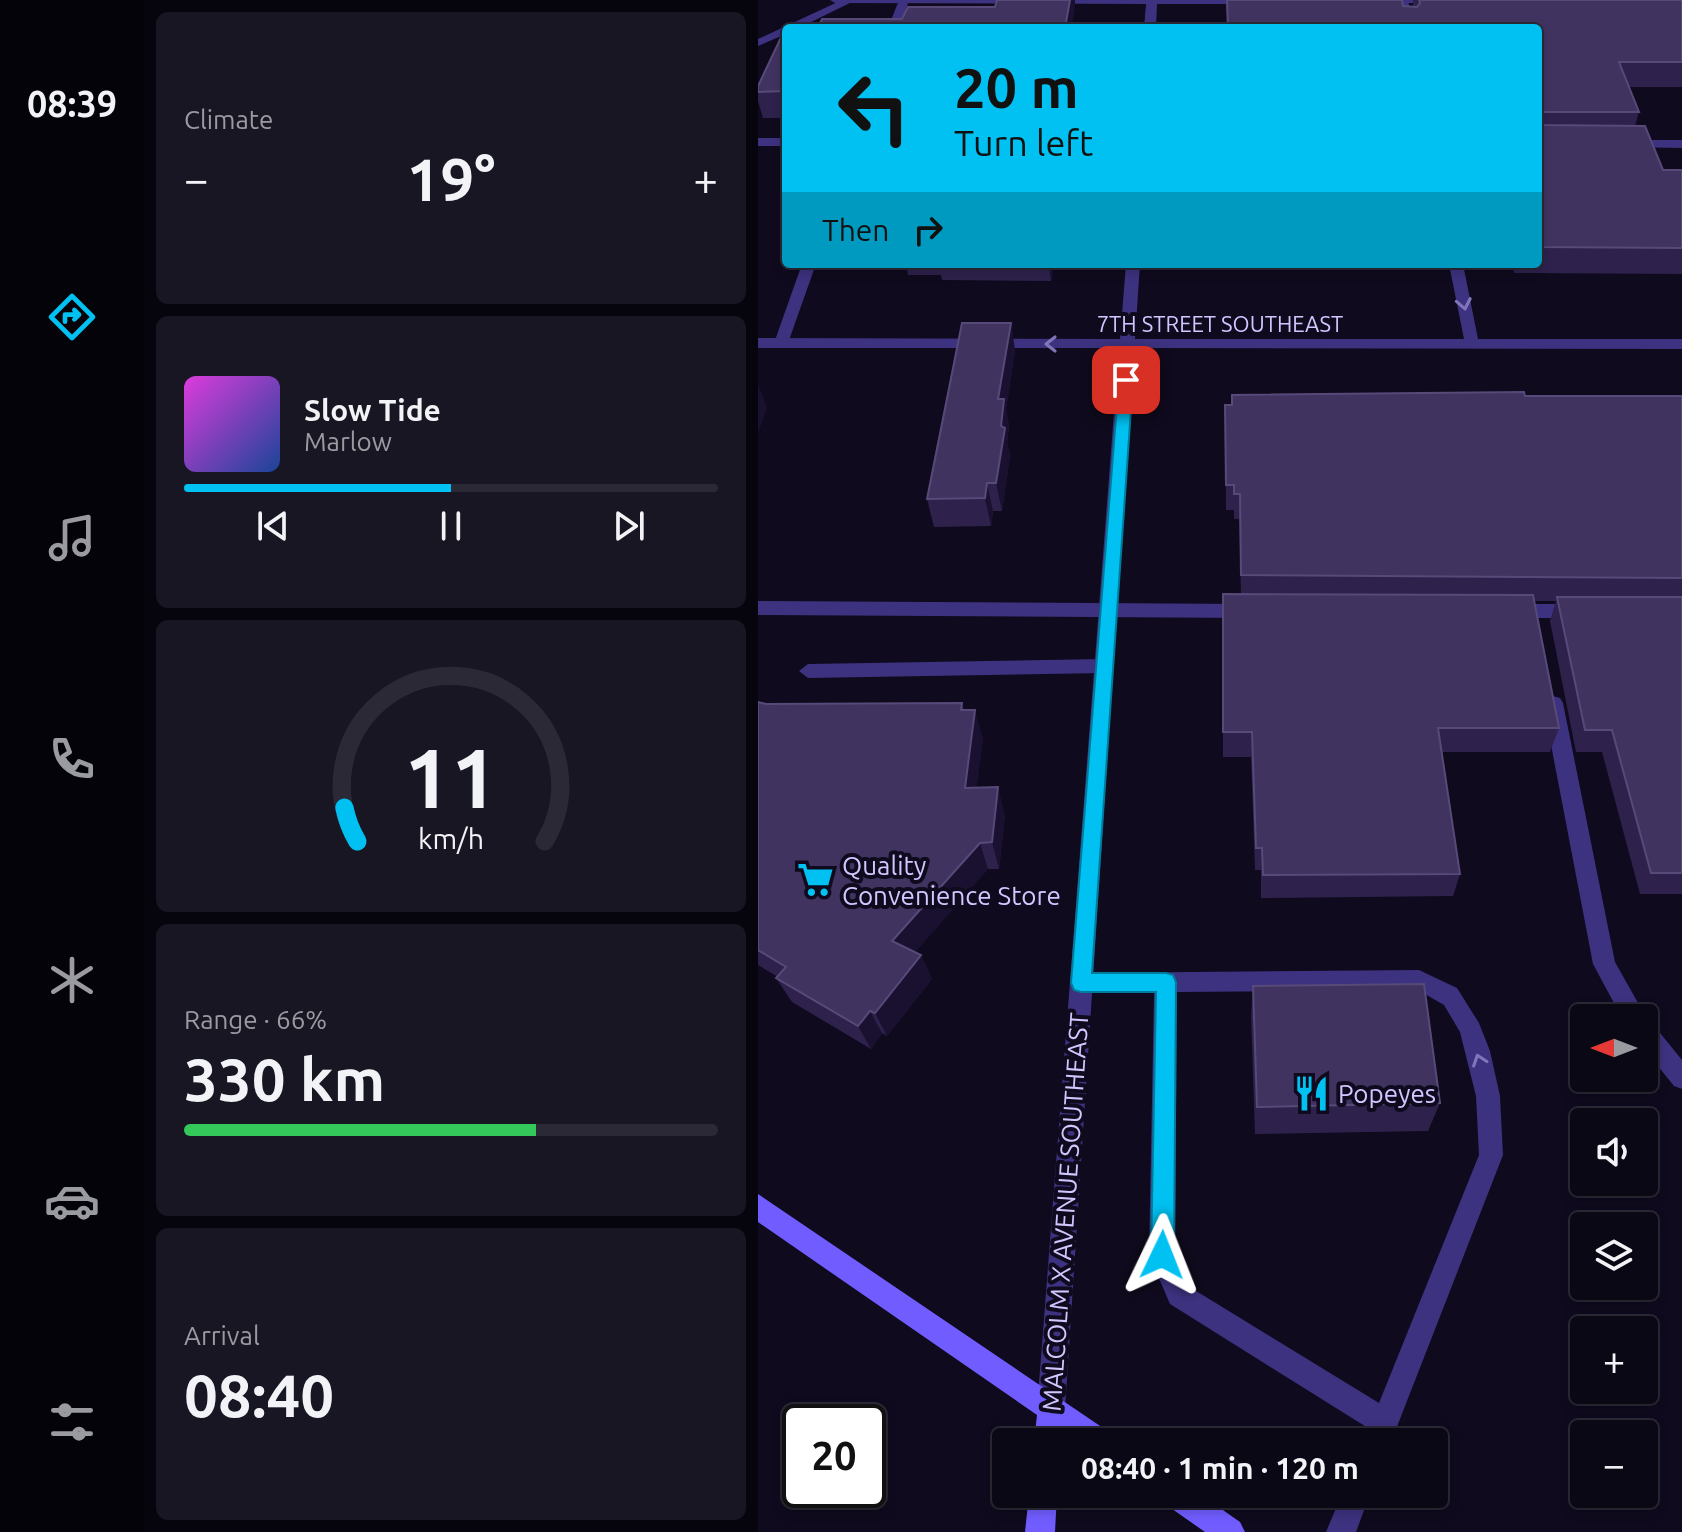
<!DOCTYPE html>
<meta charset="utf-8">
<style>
body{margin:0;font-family:Ubuntu,sans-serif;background:#191623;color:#f1f3f6;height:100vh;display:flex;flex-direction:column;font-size:30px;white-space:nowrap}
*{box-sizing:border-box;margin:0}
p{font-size:26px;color:#9a9aa1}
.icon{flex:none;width:44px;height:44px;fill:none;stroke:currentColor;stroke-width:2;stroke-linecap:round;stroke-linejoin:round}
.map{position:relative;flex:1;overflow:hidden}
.details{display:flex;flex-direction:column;gap:12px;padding:12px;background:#06040c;width:614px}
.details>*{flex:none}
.hud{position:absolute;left:24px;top:24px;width:760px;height:244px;border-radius:8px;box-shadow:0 4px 12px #0003,0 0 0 2px #2b2935;background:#00c1f1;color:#111;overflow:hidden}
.needle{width:52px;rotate:270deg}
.buttons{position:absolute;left:812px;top:1004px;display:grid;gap:16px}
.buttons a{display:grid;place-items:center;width:88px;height:88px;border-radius:8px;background:#0b0816;box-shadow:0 4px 12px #0003,0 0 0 2px #2b2935;font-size:40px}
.speed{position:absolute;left:24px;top:1404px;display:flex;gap:16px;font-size:40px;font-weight:700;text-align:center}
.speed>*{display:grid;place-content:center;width:104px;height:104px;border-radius:50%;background:#0b0816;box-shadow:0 4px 12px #0003,0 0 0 2px #2b2935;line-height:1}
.speed .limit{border:4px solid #111;border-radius:12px;background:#fff;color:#111}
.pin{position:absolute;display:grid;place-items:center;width:68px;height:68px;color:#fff;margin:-34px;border-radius:16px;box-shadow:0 4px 12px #0006}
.me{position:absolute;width:88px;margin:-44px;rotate:2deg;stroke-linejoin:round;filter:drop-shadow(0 0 6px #0008)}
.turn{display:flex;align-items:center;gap:28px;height:168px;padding:0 40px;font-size:36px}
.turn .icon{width:104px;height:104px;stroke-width:2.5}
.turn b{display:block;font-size:56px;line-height:68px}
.then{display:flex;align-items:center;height:76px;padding:0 40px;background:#0003;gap:16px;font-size:30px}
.big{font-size:60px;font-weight:600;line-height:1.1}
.details .widget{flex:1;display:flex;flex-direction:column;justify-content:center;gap:12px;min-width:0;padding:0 28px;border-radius:12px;background:#191623}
.details .dial{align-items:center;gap:0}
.dial svg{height:208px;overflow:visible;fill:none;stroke:#2b2935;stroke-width:7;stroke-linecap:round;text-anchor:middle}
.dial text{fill:#f1f3f6;stroke:none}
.song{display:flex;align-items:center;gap:24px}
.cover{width:96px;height:96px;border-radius:12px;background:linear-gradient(135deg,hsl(300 70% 55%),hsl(220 70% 35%))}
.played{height:8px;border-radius:4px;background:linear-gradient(90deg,#00c1f1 50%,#2b2935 50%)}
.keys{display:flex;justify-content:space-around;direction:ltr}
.heat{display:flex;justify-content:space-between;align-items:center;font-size:44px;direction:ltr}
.charge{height:12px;border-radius:6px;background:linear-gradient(90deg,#34c759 66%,#2b2935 0)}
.trip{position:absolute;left:234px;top:1428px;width:456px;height:80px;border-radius:8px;background:#0b0816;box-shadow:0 4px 12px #0003,0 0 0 2px #2b2935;font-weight:600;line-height:80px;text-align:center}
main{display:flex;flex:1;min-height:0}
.tab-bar{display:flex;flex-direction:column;width:144px;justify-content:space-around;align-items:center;background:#040309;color:#9a9aa1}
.tab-bar .icon{width:56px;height:56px}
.tab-bar .active{color:#00c1f1}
.tab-bar b{font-size:36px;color:#f1f3f6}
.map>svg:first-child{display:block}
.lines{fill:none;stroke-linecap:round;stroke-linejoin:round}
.lane{fill:#3c327f;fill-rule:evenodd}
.street{fill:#3c327f;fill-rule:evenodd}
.secondary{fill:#715dff;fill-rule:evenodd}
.wall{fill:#2e214c}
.shaded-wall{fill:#1a1131}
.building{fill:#403360;stroke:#574a79;stroke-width:2}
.oneway{stroke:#8075b9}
.route{fill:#00c1f1;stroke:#007d9d;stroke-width:2}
.labels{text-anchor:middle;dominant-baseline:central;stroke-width:8;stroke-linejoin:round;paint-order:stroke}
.far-street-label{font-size:22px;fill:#d2c6ff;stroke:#0f0a1d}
.poi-label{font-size:26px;fill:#d2c6ff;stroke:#0f0a1d;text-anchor:start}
.street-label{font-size:26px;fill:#d2c6ff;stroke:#0f0a1d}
</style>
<main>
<nav class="tab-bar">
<b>08:39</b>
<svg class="icon active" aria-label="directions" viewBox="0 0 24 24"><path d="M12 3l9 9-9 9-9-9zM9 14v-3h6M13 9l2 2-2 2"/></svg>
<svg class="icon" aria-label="music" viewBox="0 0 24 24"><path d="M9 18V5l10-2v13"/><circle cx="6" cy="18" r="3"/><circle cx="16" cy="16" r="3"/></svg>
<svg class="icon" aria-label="phone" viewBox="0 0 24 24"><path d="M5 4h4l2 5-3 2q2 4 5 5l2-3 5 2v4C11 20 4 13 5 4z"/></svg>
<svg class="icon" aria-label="climate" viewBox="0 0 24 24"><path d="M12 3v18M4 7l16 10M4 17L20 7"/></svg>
<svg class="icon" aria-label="car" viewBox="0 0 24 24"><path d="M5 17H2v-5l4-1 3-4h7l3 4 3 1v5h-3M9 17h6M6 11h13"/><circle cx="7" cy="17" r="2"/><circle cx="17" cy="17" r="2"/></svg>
<svg class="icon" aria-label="filters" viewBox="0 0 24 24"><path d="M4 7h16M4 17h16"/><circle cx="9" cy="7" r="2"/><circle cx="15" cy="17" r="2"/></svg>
</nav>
<section class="details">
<div class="widget"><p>Climate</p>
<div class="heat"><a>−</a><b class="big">19°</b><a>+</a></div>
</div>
<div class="widget">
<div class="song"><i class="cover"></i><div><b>Slow Tide</b><p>Marlow</p></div></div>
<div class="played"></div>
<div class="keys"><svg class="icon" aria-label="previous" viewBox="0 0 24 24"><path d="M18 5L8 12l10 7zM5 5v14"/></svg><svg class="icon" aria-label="pause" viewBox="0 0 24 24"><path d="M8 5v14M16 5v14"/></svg><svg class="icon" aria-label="next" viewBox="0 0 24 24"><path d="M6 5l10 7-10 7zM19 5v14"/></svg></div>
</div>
<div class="widget dial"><svg viewBox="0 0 100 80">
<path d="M14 69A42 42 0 1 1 86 69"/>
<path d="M14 69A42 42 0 0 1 9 56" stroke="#00c1f1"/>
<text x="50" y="56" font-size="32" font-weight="700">11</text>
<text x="50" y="72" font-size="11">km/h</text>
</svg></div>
<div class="widget"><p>Range · 66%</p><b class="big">330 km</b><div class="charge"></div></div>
<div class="widget"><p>Arrival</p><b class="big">08:40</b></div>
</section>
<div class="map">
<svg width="924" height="1532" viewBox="0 0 924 1532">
<rect width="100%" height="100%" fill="#0f0a1d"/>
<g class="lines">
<path class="lane" d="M 84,0 L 98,0 L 41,28 L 28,28 L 28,34 L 0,46 L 0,39 Z
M 141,0 L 151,0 L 142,28 L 130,28 Z
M 640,0 L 650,0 L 656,28 L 644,28 Z
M 0,138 L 28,138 L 28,146 L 0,146 Z
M 868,140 L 924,140 L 924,148 L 864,147 L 862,144 Z
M 44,264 L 58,264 L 30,343 L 28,346 L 18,346 L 16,343 Z
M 691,264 L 705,264 L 721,344 L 719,347 L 709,347 L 707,344 Z
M 0,601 L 492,604 L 501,611 L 492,618 L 0,615 Z
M 752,604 L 820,604 L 829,611 L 820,618 L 752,618 L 743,611 Z
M 346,659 L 355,666 L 346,673 L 50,678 L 41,671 L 50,664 Z
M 795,696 L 802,698 L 805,703 L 857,962 L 884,1010 L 888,1018 L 886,1020 L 894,1023 L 924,1060 L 924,1089 L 916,1086 L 886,1049 L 886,1018 L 864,1018 L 835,964 L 785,703 L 788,698 Z
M 661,970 L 699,988 L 721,1023 L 732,1051 L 742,1096 L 745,1155 L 633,1442 L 605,1442 L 610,1428 L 412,1304 L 391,1255 L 396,993 L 323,993 L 315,990 L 312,983 L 315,976 L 323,973 ZM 660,990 L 686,1005 L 702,1032 L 718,1096 L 721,1155 L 621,1403 L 430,1286 L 417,1255 L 419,992 Z
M 584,1494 L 612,1494 L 598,1532 L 568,1532 Z"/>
<path class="street" d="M 72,0 L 498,0 L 498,1 L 493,4 L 399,4 L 398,28 L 386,28 L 388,4 L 77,3 Z
M 612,0 L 686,0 L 681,3 L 617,3 Z
M 368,264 L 382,264 L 377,339 L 924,339 L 924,349 L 376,348 L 307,1409 L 303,1419 L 293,1423 L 283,1419 L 279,1409 L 361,348 L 0,348 L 0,338 L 362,339 Z"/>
<path class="secondary" d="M 0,1194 L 351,1432 L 355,1442 L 317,1442 L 305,1434 L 304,1442 L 276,1442 L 279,1415 L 0,1222 Z
M 271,1494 L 299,1494 L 297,1532 L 267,1532 Z
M 403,1494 L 442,1494 L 482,1522 L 487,1532 L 447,1532 L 407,1504 Z"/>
</g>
<path class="wall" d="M 468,0 L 644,0 L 645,6 L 655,7 L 655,0 L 924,0 L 924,87 L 871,87 L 881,112 L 877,126 L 905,170 L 924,170 L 924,274 L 756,273 L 754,264 L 780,264 L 780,28 L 469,28 Z
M 28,31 L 28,118 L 5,118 L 0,101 L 0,86 Z
M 148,264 L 296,264 L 293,281 L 184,280 L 183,275 L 150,275 Z
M 469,264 L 575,264 L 574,270 L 469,269 Z
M 253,323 L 257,351 L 248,409 L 251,427 L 249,442 L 252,456 L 244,511 L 235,511 L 233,526 L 176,527 L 169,499 Z
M 767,396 L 924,396 L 924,894 L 882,894 L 844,752 L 818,752 L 792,621 L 798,601 L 776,601 L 801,728 L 792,752 L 684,752 L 702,874 L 695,896 L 503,898 L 503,870 L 497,870 L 493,757 L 465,757 L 465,594 L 483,594 L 481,519 L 476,519 L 476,510 L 468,510 L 467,405 Z
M 0,702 L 8,704 L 204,703 L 206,710 L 225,739 L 218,788 L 247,815 L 241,869 L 230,869 L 157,952 L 163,955 L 174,979 L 129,1036 L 124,1033 L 113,1049 L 34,1002 L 18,978 L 20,977 L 0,965 Z
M 495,986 L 682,1103 L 670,1131 L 497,1134 L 493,1017 Z"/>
<path class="shaded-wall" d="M 312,0 L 317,0 L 317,7 L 314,28 L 307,28 Z
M 291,264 L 296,264 L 293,281 Z
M 253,323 L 257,351 L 248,409 L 251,427 L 249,442 L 252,456 L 244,511 L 238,483 L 243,426 L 240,399 Z
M 0,384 L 9,408 L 0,433 Z
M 229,483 L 235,511 L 233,526 L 227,498 Z
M 217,710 L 225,739 L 215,815 L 207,788 Z
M 240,787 L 247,815 L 241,869 L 234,842 Z
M 222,843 L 230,869 L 146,965 L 134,941 Z
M 163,955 L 174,979 L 129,1036 L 117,1013 Z
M 112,1011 L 124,1033 L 113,1049 L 100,1026 Z"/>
<path class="building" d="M 239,0 L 312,0 L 307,28 L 60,28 L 64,19 L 144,19 L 150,7 L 237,7 Z
M 469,0 L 644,0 L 645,6 L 659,7 L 662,3 L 661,0 L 924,0 L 924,62 L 861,62 L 881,112 L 785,112 L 782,115 L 783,125 L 887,126 L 905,170 L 924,170 L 924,248 L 780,247 L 780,28 L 470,28 Z
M 26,31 L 28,31 L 28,91 L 0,92 L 0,86 Z
M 204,323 L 253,323 L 240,399 L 246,399 L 243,426 L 247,428 L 238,483 L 229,483 L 227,498 L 169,499 Z
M 766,392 L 767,396 L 924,396 L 924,578 L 483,575 L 482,494 L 476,494 L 476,485 L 468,485 L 467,405 L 474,405 L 474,395 Z
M 465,594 L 775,595 L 801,728 L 680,728 L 702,874 L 505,875 L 504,848 L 498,848 L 494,732 L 465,732 Z
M 799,597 L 924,597 L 924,873 L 893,873 L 854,730 L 827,730 Z
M 0,702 L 8,704 L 204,703 L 203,710 L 217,710 L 207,788 L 240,787 L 234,842 L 222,843 L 134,941 L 163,955 L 117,1013 L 112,1011 L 100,1026 L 18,978 L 28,967 L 0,950 Z
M 666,984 L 682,1103 L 499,1107 L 495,986 Z"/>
<defs><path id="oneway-chevron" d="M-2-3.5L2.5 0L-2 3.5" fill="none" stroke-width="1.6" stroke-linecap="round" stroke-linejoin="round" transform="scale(2)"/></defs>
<g class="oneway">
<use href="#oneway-chevron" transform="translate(706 304) rotate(79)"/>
<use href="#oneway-chevron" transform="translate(293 344) rotate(-180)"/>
<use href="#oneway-chevron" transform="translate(721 1060) rotate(-109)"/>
</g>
<path class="route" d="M 368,375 L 375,380 L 334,973 L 408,973 L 415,975 L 418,982 L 416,1255 L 413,1263 L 404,1267 L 396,1263 L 393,1255 L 398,992 L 323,992 L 316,990 L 313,983 L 361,380 Z"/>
<defs>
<symbol id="supermarket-bare" viewBox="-9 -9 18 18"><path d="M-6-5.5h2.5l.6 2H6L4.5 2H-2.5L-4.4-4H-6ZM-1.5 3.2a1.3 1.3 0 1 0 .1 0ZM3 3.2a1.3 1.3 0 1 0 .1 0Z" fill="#00c1f1" stroke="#0f0a1d" stroke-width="2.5" paint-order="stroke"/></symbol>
<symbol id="restaurant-bare" viewBox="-9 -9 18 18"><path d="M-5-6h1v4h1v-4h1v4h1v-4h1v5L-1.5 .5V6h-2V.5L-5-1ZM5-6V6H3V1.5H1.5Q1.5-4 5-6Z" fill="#00c1f1" stroke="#0f0a1d" stroke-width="2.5" paint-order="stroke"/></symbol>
</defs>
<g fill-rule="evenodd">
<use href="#supermarket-bare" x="32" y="854" width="51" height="51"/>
<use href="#restaurant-bare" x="528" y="1068" width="51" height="51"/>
</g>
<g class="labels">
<g class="far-street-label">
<text x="462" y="323">7TH STREET SOUTHEAST</text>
</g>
<g class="poi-label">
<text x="84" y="865">Quality<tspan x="84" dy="30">Convenience Store</tspan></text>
<text x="580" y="1093">Popeyes</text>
</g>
<g class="street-label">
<text transform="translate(307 1212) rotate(-86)">MALCOLM X AVENUE SOUTHEAST</text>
</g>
</g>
</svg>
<div class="buttons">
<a><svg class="needle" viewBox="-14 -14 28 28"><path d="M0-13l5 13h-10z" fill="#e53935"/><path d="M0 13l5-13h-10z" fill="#9a9aa1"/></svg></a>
<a><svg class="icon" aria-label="sound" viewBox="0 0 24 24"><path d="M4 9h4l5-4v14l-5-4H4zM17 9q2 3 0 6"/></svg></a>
<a><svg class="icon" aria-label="layers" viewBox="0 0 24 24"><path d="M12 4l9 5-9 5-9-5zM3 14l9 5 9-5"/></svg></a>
<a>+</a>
<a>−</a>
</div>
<div class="speed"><div class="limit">20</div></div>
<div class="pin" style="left:368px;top:380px;background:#d93025"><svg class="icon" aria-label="arrive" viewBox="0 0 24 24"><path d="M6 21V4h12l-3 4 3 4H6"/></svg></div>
<svg class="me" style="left:404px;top:1255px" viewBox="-20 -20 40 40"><path d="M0-17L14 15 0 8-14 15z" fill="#00c1f1" stroke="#fff" stroke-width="4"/></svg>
<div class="trip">08:40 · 1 min · 120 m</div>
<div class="hud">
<div class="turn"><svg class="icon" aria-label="left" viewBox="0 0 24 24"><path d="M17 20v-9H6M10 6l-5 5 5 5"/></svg><div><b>20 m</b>Turn left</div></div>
<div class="then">Then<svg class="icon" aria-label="right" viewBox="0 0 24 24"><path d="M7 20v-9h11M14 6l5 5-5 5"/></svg></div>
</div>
</div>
</main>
